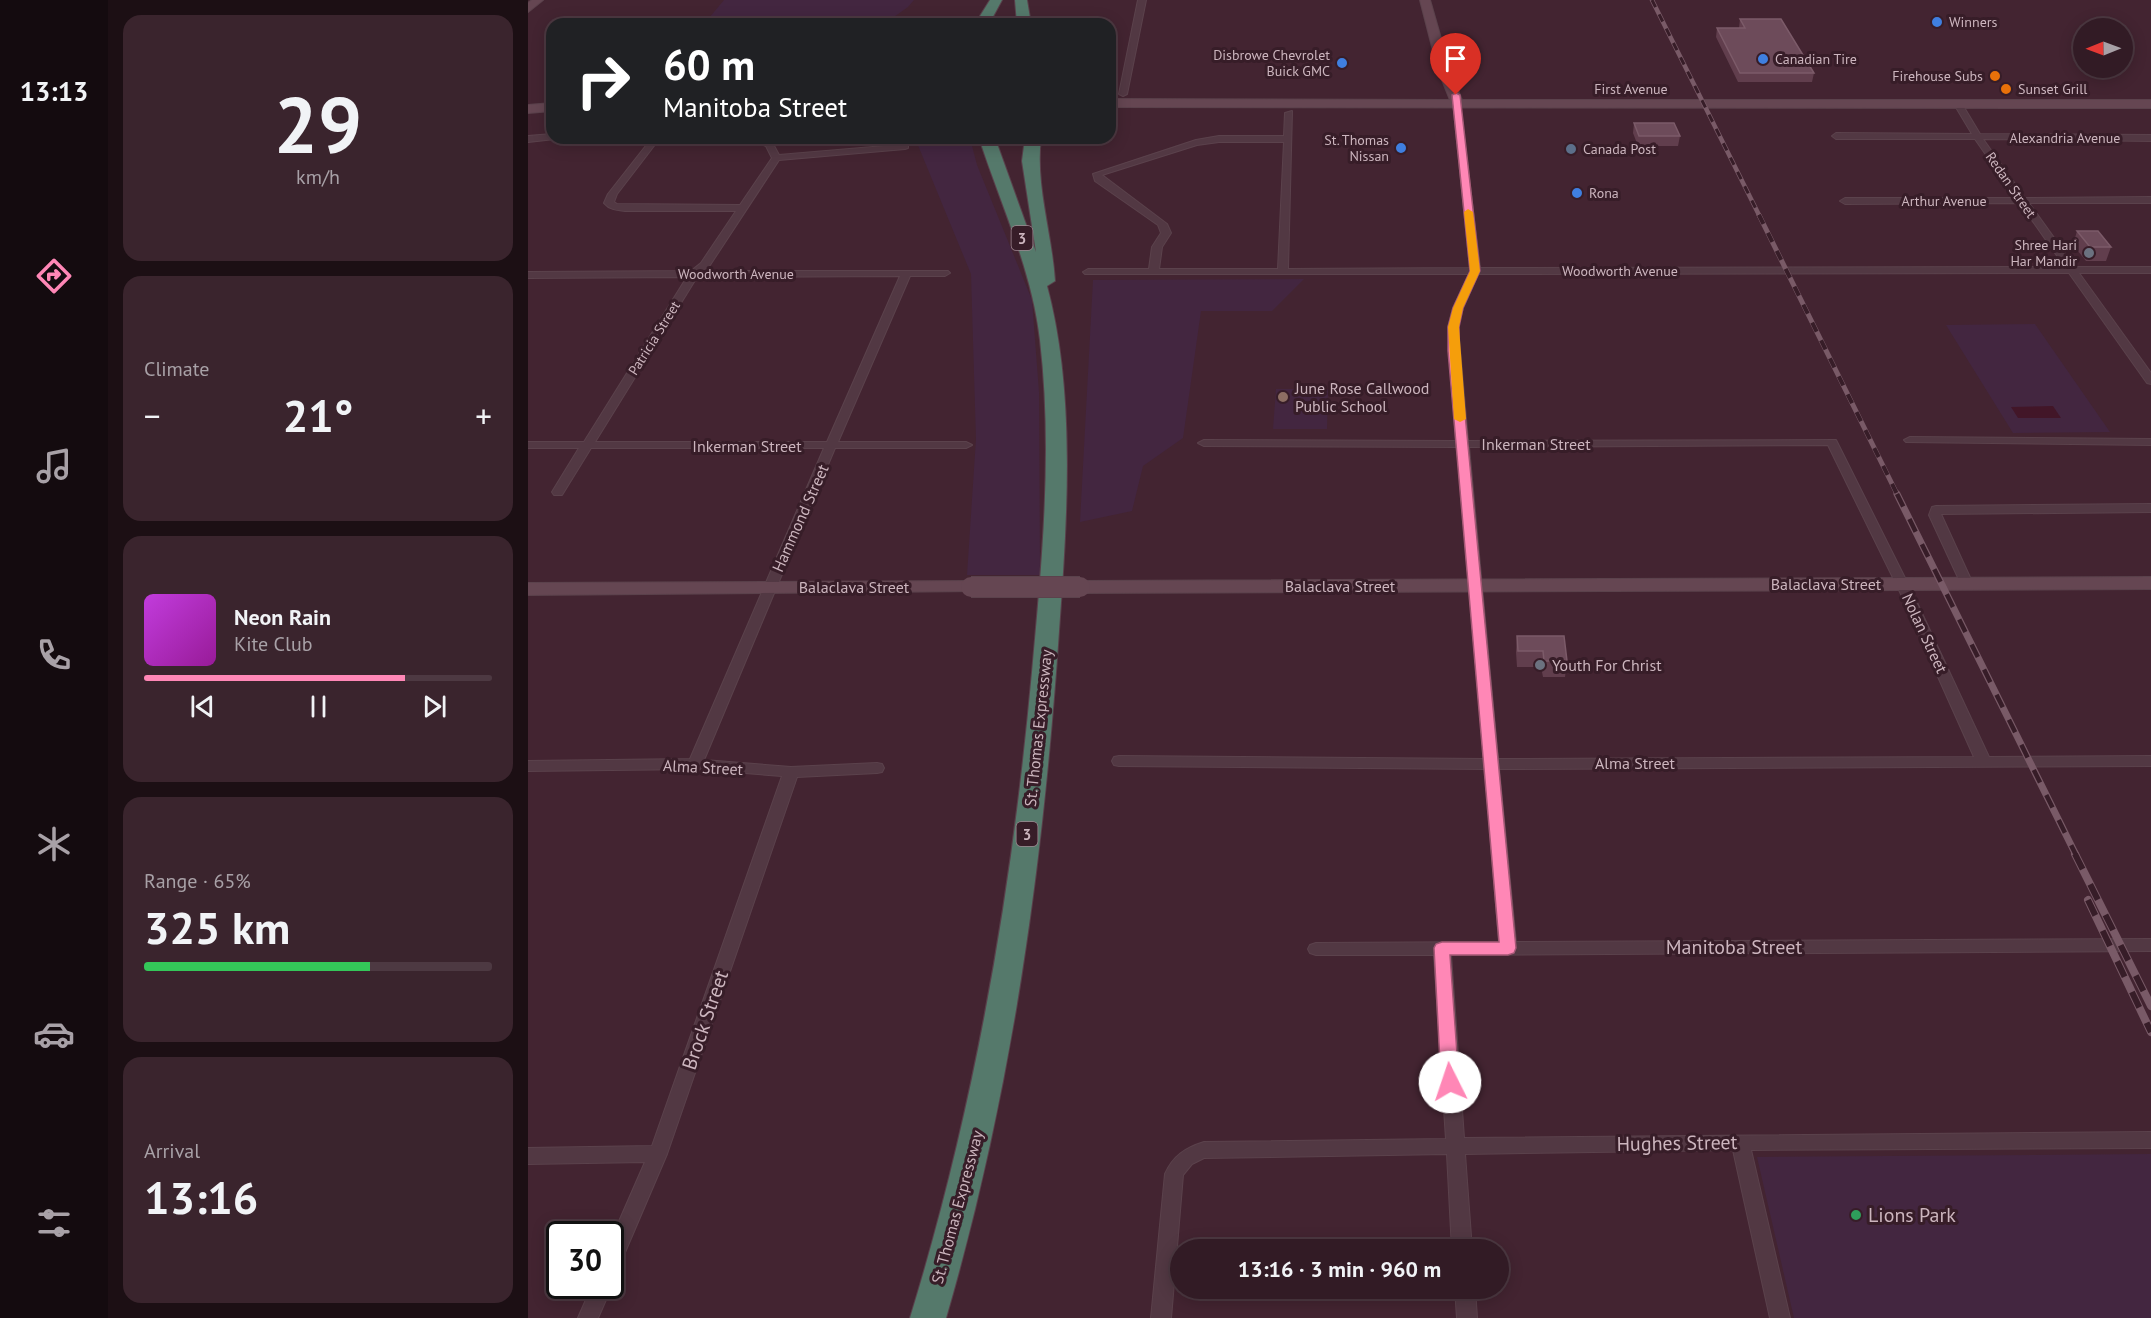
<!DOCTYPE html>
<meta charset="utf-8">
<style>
body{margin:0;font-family:"PT Sans",sans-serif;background:#3a242d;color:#f1f3f6;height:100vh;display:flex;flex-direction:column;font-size:22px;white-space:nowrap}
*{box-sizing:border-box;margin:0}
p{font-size:20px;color:#a8a1a7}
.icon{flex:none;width:33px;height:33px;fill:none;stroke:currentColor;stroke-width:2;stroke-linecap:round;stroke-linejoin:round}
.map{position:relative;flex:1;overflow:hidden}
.panel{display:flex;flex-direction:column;gap:15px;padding:15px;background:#1c0f14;width:420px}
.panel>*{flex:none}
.top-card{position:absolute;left:18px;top:18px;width:570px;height:126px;border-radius:18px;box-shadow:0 3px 15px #0003,0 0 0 2px #4d3942;background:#202124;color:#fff;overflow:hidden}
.needle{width:39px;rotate:269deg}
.buttons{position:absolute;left:1545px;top:18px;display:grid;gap:12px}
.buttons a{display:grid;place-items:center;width:60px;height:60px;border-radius:50%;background:#321b25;box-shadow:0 3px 15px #0003,0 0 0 2px #4d3942;font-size:30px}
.speed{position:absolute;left:18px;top:1221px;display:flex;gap:12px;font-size:30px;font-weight:700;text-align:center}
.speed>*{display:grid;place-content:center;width:78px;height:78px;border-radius:50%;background:#321b25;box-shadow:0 3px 15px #0003,0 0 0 2px #4d3942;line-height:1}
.speed .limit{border:3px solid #111;border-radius:9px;background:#fff;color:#111}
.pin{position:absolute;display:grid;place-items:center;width:51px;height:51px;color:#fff;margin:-62px -26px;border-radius:50% 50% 50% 0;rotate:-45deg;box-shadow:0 0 6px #0007}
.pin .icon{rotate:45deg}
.me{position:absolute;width:66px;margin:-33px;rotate:356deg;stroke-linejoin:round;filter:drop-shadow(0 0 4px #0008)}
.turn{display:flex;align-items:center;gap:21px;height:126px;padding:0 18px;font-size:27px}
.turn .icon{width:78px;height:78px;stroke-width:2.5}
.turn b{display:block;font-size:42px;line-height:51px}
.big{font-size:45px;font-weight:700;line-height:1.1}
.panel .card{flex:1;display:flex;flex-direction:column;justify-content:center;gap:9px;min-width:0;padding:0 21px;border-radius:18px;background:#3a242d}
.panel .dial{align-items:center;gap:0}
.dial b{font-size:78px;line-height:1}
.song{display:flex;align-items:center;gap:18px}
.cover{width:72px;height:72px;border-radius:9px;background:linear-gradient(135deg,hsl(290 70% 55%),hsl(300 70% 35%))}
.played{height:6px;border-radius:3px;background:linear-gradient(90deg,#ff87b6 75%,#4d3942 75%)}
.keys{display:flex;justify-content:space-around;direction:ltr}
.heat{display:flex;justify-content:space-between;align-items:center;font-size:33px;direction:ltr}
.charge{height:9px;border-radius:4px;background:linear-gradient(90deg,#34c759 65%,#4d3942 0)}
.trip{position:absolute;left:642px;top:1239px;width:339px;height:60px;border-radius:30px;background:#321b25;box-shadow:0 3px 15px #0003,0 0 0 2px #4d3942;font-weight:700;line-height:60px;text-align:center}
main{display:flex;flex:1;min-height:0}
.tab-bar{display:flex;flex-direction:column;width:108px;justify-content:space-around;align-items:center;background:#140b0f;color:#a8a1a7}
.tab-bar .icon{width:42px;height:42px}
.tab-bar .on{color:#ff87b6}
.tab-bar b{font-size:27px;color:#f1f3f6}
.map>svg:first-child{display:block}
.green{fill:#432640}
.water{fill:#421628}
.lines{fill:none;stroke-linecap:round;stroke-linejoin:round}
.street-casing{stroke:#5b424c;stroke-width:2}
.secondary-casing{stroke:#5b424c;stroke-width:2}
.highway-casing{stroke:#59404b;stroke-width:2}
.street{fill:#523843;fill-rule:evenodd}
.secondary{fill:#654652;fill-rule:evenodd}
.highway{fill:#55796b;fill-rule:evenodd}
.rail-far3-casing{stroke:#795a67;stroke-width:4.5}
.rail-far2-casing{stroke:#795a67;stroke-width:5}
.rail-far1-casing{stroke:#795a67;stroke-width:7}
.rail-casing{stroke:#795a67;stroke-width:8}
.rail-far3{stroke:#371d28;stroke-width:3;stroke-dasharray:8;stroke-linecap:butt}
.rail-far2{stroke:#371d28;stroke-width:4;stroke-dasharray:10;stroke-linecap:butt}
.rail-far1{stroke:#371d28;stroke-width:4.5;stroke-dasharray:14;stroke-linecap:butt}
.rail{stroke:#371d28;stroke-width:6;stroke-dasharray:17;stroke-linecap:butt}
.secondary-bridge-casing{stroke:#5b424c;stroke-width:22;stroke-linecap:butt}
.secondary-bridge{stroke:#654652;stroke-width:20}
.wall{fill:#613e4d}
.building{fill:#6d4b5a;stroke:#7c5b69;stroke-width:1.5}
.route{fill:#ff87b6;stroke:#a65876;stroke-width:1.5}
.slow{fill:#f59e0b}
.shop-dot{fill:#3f7fe0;stroke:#371d28;stroke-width:2}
.food-dot{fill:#e8710a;stroke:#371d28;stroke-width:2}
.service-dot{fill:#5c6f8a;stroke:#371d28;stroke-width:2}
.worship-dot{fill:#6b7280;stroke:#371d28;stroke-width:2}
.education-dot{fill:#8d6e63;stroke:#371d28;stroke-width:2}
.leisure-dot{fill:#2e9e5b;stroke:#371d28;stroke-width:2}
.labels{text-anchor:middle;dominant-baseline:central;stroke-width:6;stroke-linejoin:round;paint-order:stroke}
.far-poi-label{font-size:14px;fill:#ccb5be;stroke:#371d28;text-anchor:start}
.far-street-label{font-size:14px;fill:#ccb5be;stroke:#371d28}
.shield{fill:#371d28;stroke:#9f8791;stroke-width:1.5}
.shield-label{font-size:15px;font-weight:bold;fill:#ccb5be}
.poi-label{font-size:16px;fill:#ccb5be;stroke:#371d28;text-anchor:start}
.street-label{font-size:16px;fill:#ccb5be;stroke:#371d28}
.near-street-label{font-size:20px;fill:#ccb5be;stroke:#371d28}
.near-poi-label{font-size:20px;fill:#ccb5be;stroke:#371d28;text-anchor:start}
</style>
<main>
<nav class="tab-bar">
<b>13:13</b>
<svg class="icon on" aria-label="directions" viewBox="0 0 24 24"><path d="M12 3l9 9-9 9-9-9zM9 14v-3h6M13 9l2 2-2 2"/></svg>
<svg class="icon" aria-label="music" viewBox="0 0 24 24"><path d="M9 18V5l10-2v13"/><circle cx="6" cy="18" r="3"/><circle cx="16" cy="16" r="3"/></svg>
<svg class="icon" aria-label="phone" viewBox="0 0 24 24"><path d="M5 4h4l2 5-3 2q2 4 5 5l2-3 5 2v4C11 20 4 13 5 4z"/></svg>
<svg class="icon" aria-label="climate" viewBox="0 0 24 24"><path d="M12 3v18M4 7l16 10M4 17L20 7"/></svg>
<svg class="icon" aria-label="car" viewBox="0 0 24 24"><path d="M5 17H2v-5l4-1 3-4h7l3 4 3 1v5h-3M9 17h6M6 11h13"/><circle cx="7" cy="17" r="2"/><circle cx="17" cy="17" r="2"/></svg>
<svg class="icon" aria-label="filters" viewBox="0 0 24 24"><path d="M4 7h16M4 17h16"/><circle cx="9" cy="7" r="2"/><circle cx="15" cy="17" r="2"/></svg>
</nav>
<section class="panel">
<div class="card dial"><b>29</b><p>km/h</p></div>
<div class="card"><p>Climate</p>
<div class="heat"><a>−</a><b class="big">21°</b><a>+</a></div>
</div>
<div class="card">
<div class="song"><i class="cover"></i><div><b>Neon Rain</b><p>Kite Club</p></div></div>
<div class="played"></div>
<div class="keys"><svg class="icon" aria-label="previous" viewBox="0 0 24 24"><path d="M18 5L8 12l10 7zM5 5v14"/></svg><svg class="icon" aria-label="pause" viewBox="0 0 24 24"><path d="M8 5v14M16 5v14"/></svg><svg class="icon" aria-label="next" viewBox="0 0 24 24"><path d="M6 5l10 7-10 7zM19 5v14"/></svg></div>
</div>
<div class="card"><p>Range · 65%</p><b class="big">325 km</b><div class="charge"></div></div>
<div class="card"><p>Arrival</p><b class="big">13:16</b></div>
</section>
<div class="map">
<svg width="1623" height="1318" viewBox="0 0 1623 1318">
<rect width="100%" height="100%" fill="#432431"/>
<path class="green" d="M 196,0 L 386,0 L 380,7 L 356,24 L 176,24 Z
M 387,138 L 442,138 L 449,165 L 504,300 L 511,392 L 512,575 L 439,575 L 448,439 L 443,274 Z
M 776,279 L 744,311 L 673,311 L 655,438 L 615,466 L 604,511 L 552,522 L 565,280 Z
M 1507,324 L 1582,432 L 1485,433 L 1418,325 Z
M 748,389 L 800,389 L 799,429 L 745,429 Z
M 1623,1154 L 1623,1318 L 1266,1318 L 1229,1157 Z"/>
<path class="water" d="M 1525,406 L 1533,418 L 1490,418 L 1483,407 Z"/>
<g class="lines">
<defs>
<path id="street" d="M 610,0 L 618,0 L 599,94 L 595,96 L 591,94 Z
M 925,102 L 932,104 L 952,268 L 1537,267 L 1492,203 L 1317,204 L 1312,201 L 1317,198 L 1488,198 L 1447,139 L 1308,139 L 1304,136 L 1308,133 L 1444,134 L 1426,104 L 1430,102 L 1434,104 L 1452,134 L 1623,135 L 1623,141 L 1455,139 L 1497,198 L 1623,197 L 1623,203 L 1501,203 L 1547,267 L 1623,267 L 1623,273 L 1551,273 L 1623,373 L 1623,384 L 1619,383 L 1541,273 L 950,274 L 935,308 L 930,327 L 940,441 L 1308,440 L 1384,592 L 1461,757 L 1623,756 L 1623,766 L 971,769 L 988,942 L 1623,939 L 1623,951 L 923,955 L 936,1138 L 1623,1132 L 1623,1148 L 1223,1150 L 1262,1318 L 1242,1318 L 1205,1150 L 937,1154 L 944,1250 L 924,1250 L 919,1154 L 676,1158 L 664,1164 L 655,1175 L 643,1318 L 623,1318 L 637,1174 C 645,1156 657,1148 676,1142 L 918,1139 L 906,955 L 788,955 L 782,953 L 780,949 L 782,945 L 788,943 L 971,942 L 957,769 L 591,766 L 586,765 L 584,761 L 586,757 L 591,756 L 956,759 L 929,447 L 676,446 L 670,443 L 676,440 L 928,441 L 920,327 L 925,308 L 941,274 L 557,274 L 555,272 L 560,269 L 621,269 L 624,247 L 633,233 L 630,225 L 567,181 L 565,174 L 668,140 L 691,136 L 756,136 L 757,113 L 764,111 L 760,269 L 942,268 ZM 691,142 L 756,142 L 750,269 L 631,269 L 634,247 L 643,233 L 639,224 L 574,175 L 669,145 ZM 1300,445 L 1372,592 L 1446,757 L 970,759 L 941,447 Z
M 24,134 L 24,138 L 27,139 L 0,142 L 0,136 Z
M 124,138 L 132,138 L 89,194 L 86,202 L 89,204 L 212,205 L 244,158 L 238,146 L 216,138 L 229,138 L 244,142 L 251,155 L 380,144 L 380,148 L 377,149 L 251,160 L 182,265 L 175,271 L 420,271 L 422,273 L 417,276 L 382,276 L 310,442 L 438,442 L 444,445 L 438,448 L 307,448 L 176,760 L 263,767 L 349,763 L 354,764 L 356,768 L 354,772 L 349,773 L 269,777 L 139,1154 L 89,1271 L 82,1274 L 82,1242 L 117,1162 L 0,1164 L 0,1148 L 124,1146 L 254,776 L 167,769 L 0,771 L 0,761 L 162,759 L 296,448 L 63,448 L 34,495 L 26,495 L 24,492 L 51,448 L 0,448 L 0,442 L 56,442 L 159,277 L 0,278 L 0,272 L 163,271 L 173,263 L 208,211 L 98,211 C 89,210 82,210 76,203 L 80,194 ZM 372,276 L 299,442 L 67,442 L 169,277 Z
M 1382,437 L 1623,439 L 1623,445 L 1378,442 L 1376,440 Z
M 1623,504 L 1623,512 L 1413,514 L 1445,584 L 1439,588 L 1433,584 L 1401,515 L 1404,507 L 1408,506 Z
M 82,1283 L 84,1286 L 70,1318 L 50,1318 L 64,1286 L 82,1286 Z
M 927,1288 L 947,1288 L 949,1318 L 929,1318 Z"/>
<path id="secondary" d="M 4,0 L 15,0 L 0,12 L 0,3 Z
M 892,0 L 902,0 L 922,70 L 934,100 L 1623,100 L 1623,108 L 582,107 L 582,99 L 922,100 L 910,70 Z
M 24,103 L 24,111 L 0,113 L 0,105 Z
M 1623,577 L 1623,589 L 552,593 L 545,591 L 543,587 L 545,583 L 552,581 Z
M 443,581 L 450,583 L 452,587 L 450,591 L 0,595 L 0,583 Z"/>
<path id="highway" d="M 462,0 L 474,0 L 461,24 L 447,24 Z
M 487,0 L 499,0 L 503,24 L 489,24 Z
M 451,138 L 467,138 L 508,252 L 494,161 L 497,138 L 513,138 C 507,185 524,233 527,281 L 519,286 C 548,394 539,520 531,631 C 515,866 484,1091 418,1318 L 382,1318 C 447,1107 484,892 504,672 C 514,563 525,450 512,340 C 504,270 473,205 451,138 Z"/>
</defs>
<use href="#street" class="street-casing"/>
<use href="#secondary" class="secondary-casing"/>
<use href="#highway" class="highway-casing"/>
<use href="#street" class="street"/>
<use href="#secondary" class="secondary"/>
<use href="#highway" class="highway"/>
<defs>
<path id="rail-far3" d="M 1124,0 L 1232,217"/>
<path id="rail-far2" d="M 1231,215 L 1370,496"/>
<path id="rail-far1" d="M 1369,494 L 1548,855"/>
<path id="rail" d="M 1547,854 L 1623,1006
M 1560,900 L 1623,1032"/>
</defs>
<use href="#rail-far3" class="rail-far3-casing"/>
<use href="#rail-far2" class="rail-far2-casing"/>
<use href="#rail-far1" class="rail-far1-casing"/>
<use href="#rail" class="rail-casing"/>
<use href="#rail-far3" class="rail-far3"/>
<use href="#rail-far2" class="rail-far2"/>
<use href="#rail-far1" class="rail-far1"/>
<use href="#rail" class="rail"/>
<defs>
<path id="secondary-bridge" d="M 443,587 L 552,587"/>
</defs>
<use href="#secondary-bridge" class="secondary-bridge-casing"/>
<use href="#secondary-bridge" class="secondary-bridge"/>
</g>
<path class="wall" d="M 1212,19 L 1286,73 L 1284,82 L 1210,82 L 1188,37 L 1189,28 L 1211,28 Z
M 1106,123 L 1152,136 L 1150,146 L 1110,146 L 1105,133 Z
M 1549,231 L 1583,247 L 1578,261 L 1558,261 L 1545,245 Z
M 989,636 L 1039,661 L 1037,677 L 1015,677 L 1013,667 L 989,667 L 988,652 Z"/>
<path class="building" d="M 1212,19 L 1253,19 L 1286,73 L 1212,73 L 1189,28 L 1217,28 Z
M 1106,123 L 1146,123 L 1152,136 L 1111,136 Z
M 1549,231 L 1570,231 L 1583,247 L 1562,247 Z
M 989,636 L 1036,636 L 1039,661 L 1016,661 L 1015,651 L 990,651 Z"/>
<path class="route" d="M 928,93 L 932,95 L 952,271 L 935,308 L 931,327 L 931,351 L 988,948 L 986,953 L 980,955 L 922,955 L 931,1082 L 929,1088 L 922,1090 L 916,1088 L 913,1082 L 906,948 L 908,944 L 914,942 L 971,942 L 920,351 L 920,327 L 925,308 L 942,271 L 924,95 Z"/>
<path class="slow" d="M 940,209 L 945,212 L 952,271 L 935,308 L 931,327 L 938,419 L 932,422 L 926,419 L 920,327 L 925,308 L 942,271 L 936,212 Z"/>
<g class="shop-dot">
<circle cx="1409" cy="22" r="6"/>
<circle cx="1235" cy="59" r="6"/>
<circle cx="814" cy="63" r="6"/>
<circle cx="873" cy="148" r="6"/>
<circle cx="1049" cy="193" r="6"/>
</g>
<g class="food-dot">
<circle cx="1467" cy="76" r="6"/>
<circle cx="1478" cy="89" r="6"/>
</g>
<circle class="service-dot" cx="1043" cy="149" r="6"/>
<g class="worship-dot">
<circle cx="1561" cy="253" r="6"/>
<circle cx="1012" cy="665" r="6"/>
</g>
<circle class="education-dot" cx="755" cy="397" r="6"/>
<circle class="leisure-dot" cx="1328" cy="1215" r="6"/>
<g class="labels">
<g class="far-poi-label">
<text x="1421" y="22">Winners</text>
<text x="802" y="55" text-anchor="end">Disbrowe Chevrolet<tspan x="802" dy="16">Buick GMC</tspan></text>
<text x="1247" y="59">Canadian Tire</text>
<text x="1455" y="76" text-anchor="end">Firehouse Subs</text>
<text x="1490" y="89">Sunset Grill</text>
<text x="861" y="140" text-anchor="end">St. Thomas<tspan x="861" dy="16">Nissan</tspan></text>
<text x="1055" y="149">Canada Post</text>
<text x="1061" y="193">Rona</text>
<text x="1549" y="245" text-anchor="end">Shree Hari<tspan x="1549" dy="16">Har Mandir</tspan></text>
</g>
<g class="far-street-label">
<text x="1103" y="89">First Avenue</text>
<text x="1537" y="138">Alexandria Avenue</text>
<text transform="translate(1483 185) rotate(55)">Redan Street</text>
<text x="1416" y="201">Arthur Avenue</text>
<text x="1092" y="271">Woodworth Avenue</text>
<text x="208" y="274">Woodworth Avenue</text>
<text transform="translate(126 338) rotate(-58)">Patricia Street</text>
</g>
<g class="shield">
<rect x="483.5" y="226" width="21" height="24" rx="4.5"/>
<rect x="488.5" y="822" width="21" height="24" rx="4.5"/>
</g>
<g class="shield-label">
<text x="494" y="238">3</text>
<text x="499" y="834">3</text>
</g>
<g class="poi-label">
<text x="767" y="388">June Rose Callwood<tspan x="767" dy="18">Public School</tspan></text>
<text x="1024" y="665">Youth For Christ</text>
</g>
<g class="street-label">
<text x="1008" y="444">Inkerman Street</text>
<text x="219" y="446">Inkerman Street</text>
<text transform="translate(272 518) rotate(-66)">Hammond Street</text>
<text x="1298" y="584">Balaclava Street</text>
<text x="812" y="586">Balaclava Street</text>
<text x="326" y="587">Balaclava Street</text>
<text transform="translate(1397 633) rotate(65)">Nolan Street</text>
<text transform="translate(510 728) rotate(-84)">St. Thomas Expressway</text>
<text x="1107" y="763">Alma Street</text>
<text transform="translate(175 767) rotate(3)">Alma Street</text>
<text transform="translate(429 1207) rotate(-75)">St. Thomas Expressway</text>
</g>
<g class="near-street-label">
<text x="1206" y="947">Manitoba Street</text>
<text transform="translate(177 1020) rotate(-71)">Brock Street</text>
<text transform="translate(1149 1143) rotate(-1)">Hughes Street</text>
</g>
<g class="near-poi-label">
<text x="1340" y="1215">Lions Park</text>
</g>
</g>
</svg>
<div class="buttons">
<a><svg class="needle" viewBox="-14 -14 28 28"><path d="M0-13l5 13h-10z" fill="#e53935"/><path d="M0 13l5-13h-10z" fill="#a8a1a7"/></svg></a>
</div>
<div class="speed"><div class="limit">30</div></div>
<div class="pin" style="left:928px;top:95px;background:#d93025"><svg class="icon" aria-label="arrive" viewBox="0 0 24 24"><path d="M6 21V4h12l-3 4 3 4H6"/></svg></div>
<svg class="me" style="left:922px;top:1082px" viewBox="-20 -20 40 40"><circle r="19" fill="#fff"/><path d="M0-13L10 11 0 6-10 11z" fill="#ff87b6"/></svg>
<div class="trip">13:16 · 3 min · 960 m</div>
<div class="top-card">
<div class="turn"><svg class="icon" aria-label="right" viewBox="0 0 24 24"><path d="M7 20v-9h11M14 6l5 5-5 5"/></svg><div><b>60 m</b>Manitoba Street</div></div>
</div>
</div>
</main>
